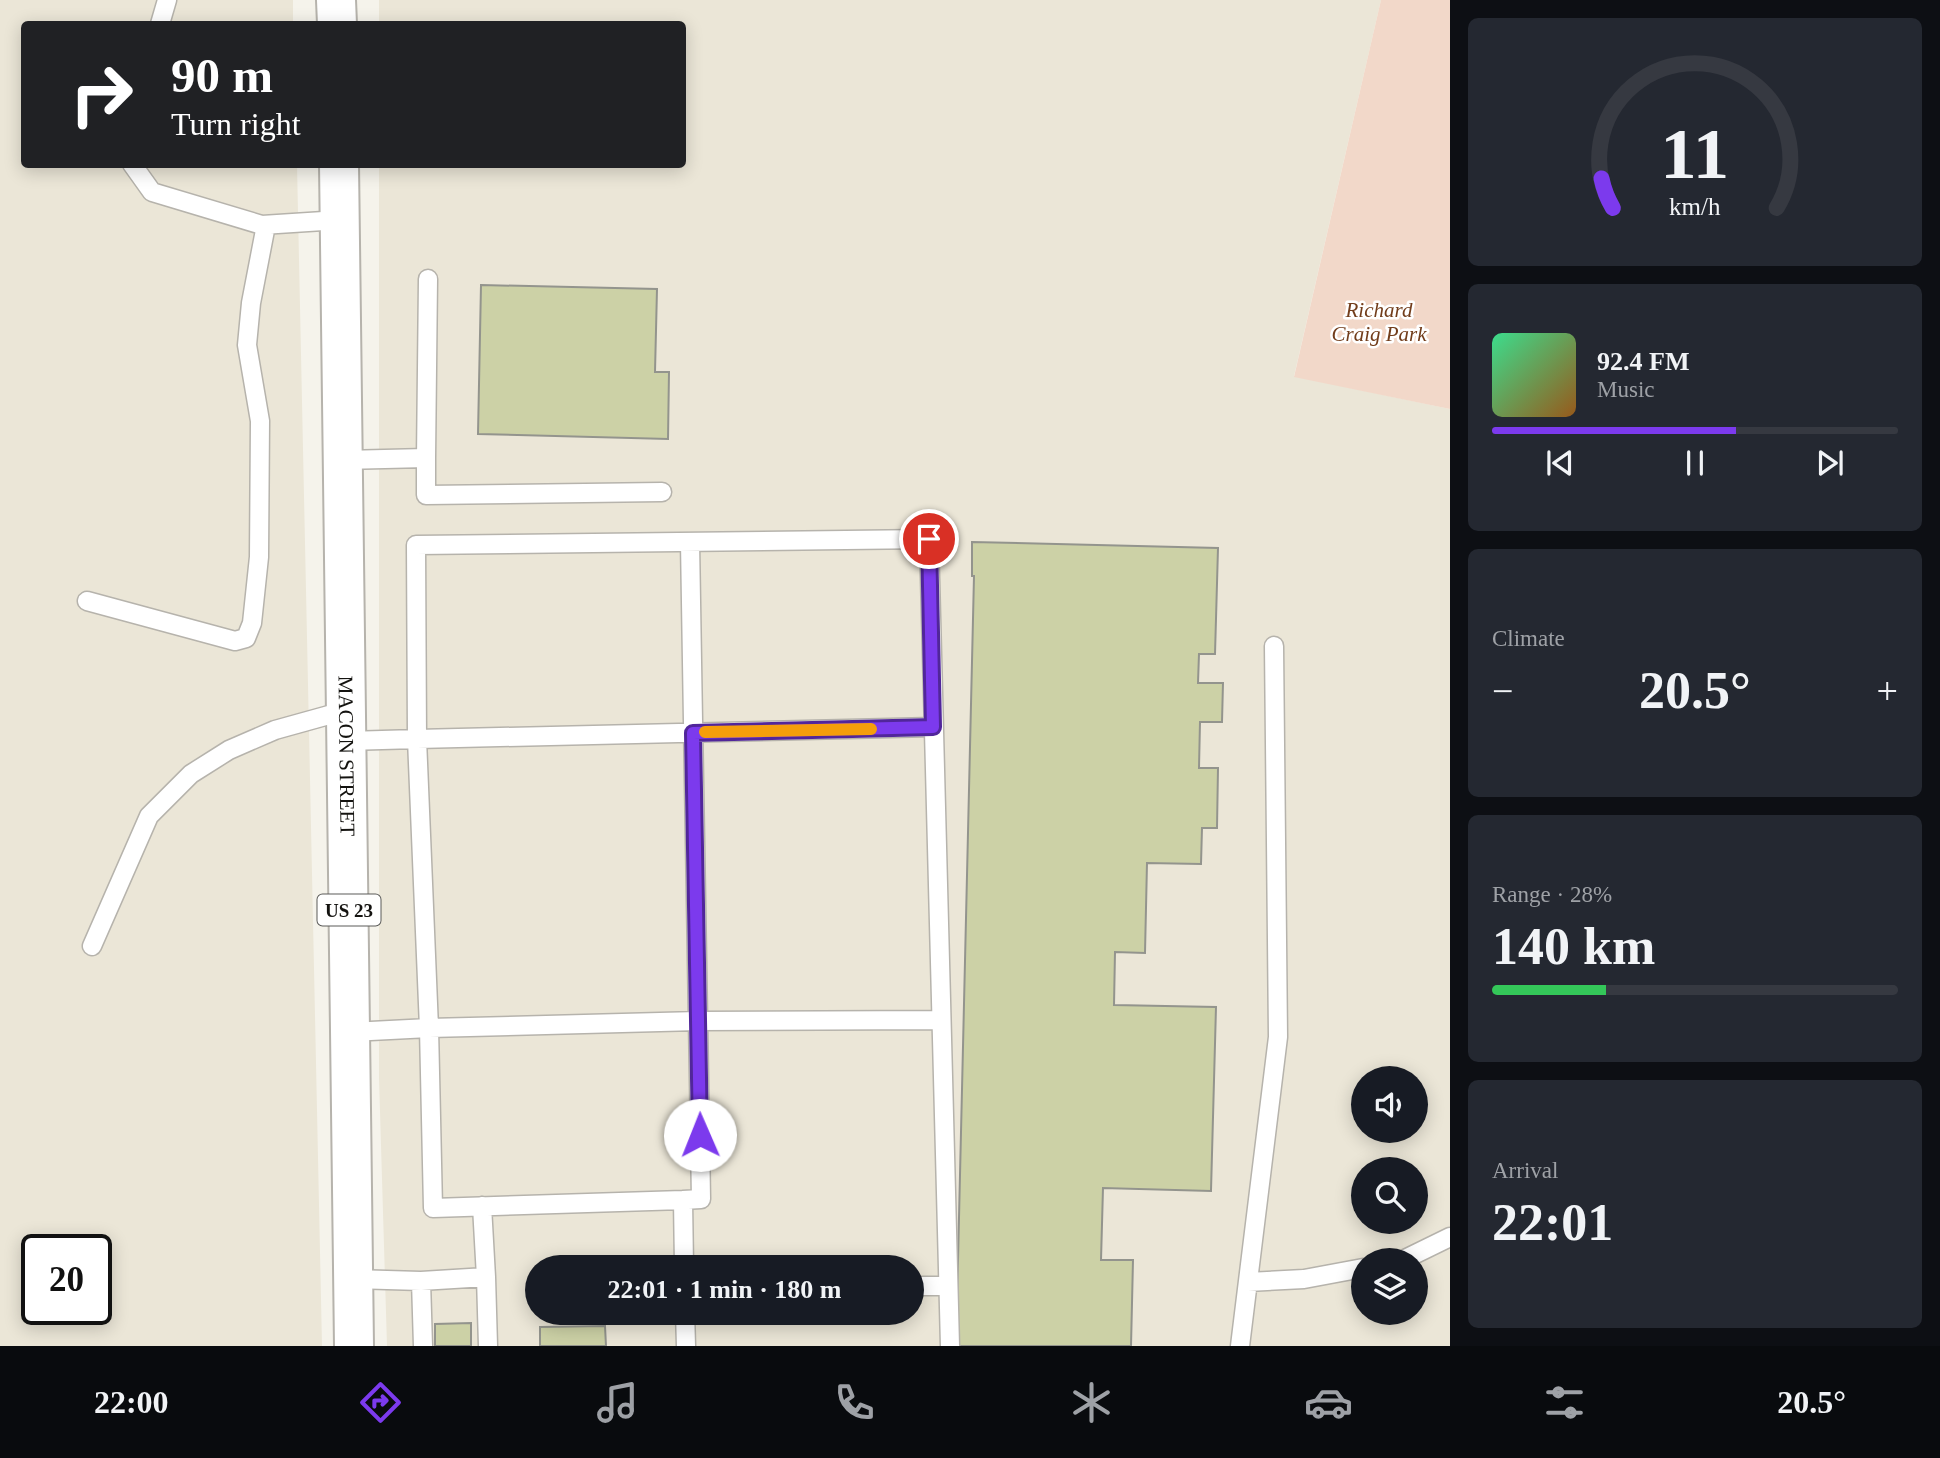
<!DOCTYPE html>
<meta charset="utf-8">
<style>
body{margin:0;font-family:Georgia,serif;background:#242831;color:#f1f3f6;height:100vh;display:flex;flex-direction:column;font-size:26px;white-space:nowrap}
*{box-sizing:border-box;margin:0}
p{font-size:23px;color:#9ea1a6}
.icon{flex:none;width:38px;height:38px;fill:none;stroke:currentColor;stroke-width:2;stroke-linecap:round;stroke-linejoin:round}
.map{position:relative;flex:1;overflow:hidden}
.drawer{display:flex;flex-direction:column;gap:18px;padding:18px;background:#0d0f14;width:490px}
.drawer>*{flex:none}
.guide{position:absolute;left:21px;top:21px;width:665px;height:147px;border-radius:7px;box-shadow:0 4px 18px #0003;background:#202124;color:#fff;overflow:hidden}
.buttons{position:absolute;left:1351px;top:1066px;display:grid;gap:14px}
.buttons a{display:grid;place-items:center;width:77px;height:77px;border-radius:50%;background:#171b24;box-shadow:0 4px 18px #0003;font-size:35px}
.speed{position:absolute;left:21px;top:1234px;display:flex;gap:14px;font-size:35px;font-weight:700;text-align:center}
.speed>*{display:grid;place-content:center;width:91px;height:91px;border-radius:50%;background:#171b24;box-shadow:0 4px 18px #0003;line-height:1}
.speed .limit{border:4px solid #111;border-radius:10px;background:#fff;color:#111}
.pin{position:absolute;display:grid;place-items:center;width:60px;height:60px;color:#fff;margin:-30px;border:4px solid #fff;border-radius:50%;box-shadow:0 2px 7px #0007}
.me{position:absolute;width:77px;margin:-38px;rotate:359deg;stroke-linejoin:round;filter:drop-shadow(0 0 5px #0008)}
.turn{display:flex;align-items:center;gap:24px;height:147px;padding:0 35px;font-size:32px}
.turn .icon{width:91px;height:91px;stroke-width:2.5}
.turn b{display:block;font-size:49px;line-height:60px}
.big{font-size:52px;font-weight:800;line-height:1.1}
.drawer .card{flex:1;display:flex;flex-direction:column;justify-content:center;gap:10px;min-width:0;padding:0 24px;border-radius:10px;background:#242831}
.drawer .dial{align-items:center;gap:0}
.dial svg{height:182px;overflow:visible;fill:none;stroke:#363941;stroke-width:7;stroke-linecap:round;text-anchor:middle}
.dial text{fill:#f1f3f6;stroke:none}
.song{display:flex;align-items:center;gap:21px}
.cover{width:84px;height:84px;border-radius:10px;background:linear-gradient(135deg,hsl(150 70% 55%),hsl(30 70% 35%))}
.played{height:7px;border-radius:4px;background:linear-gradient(90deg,#7c3aed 60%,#363941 60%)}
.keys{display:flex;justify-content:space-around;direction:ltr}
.heat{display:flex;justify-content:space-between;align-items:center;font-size:38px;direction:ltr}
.charge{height:10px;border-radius:5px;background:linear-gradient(90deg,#34c759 28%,#363941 0)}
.trip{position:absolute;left:525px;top:1255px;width:399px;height:70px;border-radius:35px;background:#171b24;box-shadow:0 4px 18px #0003;font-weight:800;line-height:70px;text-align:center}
.menu{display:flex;height:112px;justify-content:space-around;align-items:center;background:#090b0e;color:#9ea1a6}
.menu .icon{width:49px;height:49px}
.menu .on{color:#7c3aed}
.menu b{font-size:32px;color:#f1f3f6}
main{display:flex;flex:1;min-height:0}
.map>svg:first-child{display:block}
.built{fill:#ebe6d7;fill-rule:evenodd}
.green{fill:#f2d8c9}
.building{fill:#ccd1a6;stroke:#93948d;stroke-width:2}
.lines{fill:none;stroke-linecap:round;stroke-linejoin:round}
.service-casing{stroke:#b6b3ac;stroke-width:21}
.primary-casing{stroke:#b6b3ac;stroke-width:42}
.service{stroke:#fff;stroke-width:18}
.primary{stroke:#fff;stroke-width:38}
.route-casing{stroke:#51269a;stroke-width:18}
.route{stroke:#7c3aed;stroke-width:12}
.slow{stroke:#f59e0b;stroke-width:12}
.labels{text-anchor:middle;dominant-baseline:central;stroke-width:5;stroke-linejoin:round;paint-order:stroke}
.shield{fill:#fff;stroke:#5a5a58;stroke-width:2}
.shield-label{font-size:19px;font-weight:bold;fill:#141310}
.park-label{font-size:21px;font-style:italic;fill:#723d1b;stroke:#fff}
.street-label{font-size:21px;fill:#141310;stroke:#fff}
</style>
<main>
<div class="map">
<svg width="1450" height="1346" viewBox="0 0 1450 1346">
<rect width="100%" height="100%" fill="#f5f3eb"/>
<path class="built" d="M 0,0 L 293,0 L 293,24 L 24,24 L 24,164 L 297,165 L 322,1346 L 0,1346 ZM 37,1250 L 96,1250 L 96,1309 L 37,1309 Z
M 379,0 L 1381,0 L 1294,376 L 1450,409 L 1450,1346 L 387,1346 L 379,1078 L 379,165 L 682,164 L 682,24 L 379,24 ZM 1363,1078 L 1416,1078 L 1416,1130 L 1363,1130 ZM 1363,1169 L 1416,1169 L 1416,1222 L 1363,1222 ZM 1363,1260 L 1416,1260 L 1416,1312 L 1363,1312 ZM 537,1267 L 912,1267 L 912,1312 L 537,1312 Z"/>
<path class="green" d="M 1381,0 L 1450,0 L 1450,409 L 1294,377 Z"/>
<path class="building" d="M 481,285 L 657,289 L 655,372 L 669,372 L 668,439 L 478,434 Z
M 972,542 L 1218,548 L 1215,654 L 1199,654 L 1198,683 L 1223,683 L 1222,722 L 1200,722 L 1199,768 L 1218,768 L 1217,828 L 1202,828 L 1201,864 L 1147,863 L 1145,953 L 1115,952 L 1114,1005 L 1216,1007 L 1211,1191 L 1103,1188 L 1101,1260 L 1133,1260 L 1131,1346 L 956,1346 L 974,576 L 972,576 Z
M 471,1323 L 471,1346 L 435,1346 L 435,1324 Z
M 605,1326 L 606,1346 L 540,1346 L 540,1327 Z"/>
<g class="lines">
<defs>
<path id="service" d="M 160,24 L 167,0
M 132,164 L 152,192 L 262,225 L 339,220
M 426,458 L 426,495 L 662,492
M 343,460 L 426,458 L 428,279
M 87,601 L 235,641 L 246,638 L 252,623 L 259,557 L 260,421 L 247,345 L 251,303 L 266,225
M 933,727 L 417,739 L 429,1028 L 698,1021 L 941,1020
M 347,741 L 417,739 L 416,545 L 929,539 L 950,1346
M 92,946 L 149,816 L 191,774 L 229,750 L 275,730 L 347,710
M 351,1032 L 429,1028 L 433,1208 L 683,1200 L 684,1267
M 683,1200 L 701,1199 L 690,542
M 482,1206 L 486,1277
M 1403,1260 L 1450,1237
M 353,1279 L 421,1281 L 486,1277 L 488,1346
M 421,1281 L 423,1346
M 1248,1282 L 1304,1279 L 1363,1268
M 912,1286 L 948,1286
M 685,1312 L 686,1346
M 1240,1346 L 1278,1037 L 1274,646"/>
<g id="primary">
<path d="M 336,0 L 337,24"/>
<path id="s1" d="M 339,164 L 354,1346"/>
</g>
</defs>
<use href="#service" class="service-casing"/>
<use href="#primary" class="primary-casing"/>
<use href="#service" class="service"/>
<use href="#primary" class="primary"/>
</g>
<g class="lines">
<defs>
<path id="route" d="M 700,1135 L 693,733 L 933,727 L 929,539"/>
</defs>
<use href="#route" class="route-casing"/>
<use href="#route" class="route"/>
<path class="slow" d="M 705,732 L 871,729"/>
</g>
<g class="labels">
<rect class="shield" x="317.5" y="894.5" width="63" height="31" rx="5"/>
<g class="shield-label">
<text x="349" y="910">US 23</text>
</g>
<g class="park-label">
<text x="1379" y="310">Richard<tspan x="1379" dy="24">Craig Park</tspan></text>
</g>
<g class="street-label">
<text stroke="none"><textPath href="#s1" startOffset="592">MACON STREET</textPath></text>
</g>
</g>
</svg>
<div class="buttons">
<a><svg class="icon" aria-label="sound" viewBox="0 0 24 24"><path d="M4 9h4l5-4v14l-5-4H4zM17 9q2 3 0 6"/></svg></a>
<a><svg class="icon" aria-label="search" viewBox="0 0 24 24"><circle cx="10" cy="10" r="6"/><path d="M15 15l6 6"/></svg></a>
<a><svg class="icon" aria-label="layers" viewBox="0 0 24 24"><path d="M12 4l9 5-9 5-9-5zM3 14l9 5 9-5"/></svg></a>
</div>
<div class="speed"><div class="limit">20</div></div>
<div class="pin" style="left:929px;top:539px;background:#d93025"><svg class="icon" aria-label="arrive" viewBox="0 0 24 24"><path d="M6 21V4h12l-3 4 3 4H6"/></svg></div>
<svg class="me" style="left:700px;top:1135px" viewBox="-20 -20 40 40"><circle r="19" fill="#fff"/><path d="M0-13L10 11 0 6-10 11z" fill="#7c3aed"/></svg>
<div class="trip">22:01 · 1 min · 180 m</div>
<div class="guide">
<div class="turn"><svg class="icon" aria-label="right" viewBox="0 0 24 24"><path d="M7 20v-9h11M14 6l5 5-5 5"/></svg><div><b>90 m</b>Turn right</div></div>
</div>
</div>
<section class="drawer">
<div class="card dial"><svg viewBox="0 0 100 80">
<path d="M14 69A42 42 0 1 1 86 69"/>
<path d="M14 69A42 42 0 0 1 9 56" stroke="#7c3aed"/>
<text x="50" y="56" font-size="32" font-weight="700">11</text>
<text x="50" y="72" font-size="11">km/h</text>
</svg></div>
<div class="card">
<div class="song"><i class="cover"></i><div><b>92.4 FM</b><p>Music</p></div></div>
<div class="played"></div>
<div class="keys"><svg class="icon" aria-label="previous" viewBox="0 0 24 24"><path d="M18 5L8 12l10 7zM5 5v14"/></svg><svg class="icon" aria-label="pause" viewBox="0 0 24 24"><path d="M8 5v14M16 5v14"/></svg><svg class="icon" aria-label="next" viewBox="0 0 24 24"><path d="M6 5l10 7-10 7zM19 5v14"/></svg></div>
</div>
<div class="card"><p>Climate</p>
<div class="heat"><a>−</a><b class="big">20.5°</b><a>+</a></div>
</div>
<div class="card"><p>Range · 28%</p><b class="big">140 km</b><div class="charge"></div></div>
<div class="card"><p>Arrival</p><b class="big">22:01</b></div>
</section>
</main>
<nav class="menu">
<b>22:00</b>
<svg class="icon on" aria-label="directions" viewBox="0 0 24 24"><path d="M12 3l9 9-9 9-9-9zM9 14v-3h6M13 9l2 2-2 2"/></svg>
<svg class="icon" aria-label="music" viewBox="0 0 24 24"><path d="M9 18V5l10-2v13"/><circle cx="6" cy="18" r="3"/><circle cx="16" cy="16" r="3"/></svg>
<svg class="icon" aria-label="phone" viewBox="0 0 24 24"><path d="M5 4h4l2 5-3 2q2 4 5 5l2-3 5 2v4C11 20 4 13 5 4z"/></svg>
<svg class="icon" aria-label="climate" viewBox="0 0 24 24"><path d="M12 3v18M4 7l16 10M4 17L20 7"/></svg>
<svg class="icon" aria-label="car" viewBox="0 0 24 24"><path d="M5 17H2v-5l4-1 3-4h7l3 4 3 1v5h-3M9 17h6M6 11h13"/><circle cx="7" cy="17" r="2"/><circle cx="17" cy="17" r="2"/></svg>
<svg class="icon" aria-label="filters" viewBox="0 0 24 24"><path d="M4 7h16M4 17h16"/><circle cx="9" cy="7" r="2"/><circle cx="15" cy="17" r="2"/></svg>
<b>20.5°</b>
</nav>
